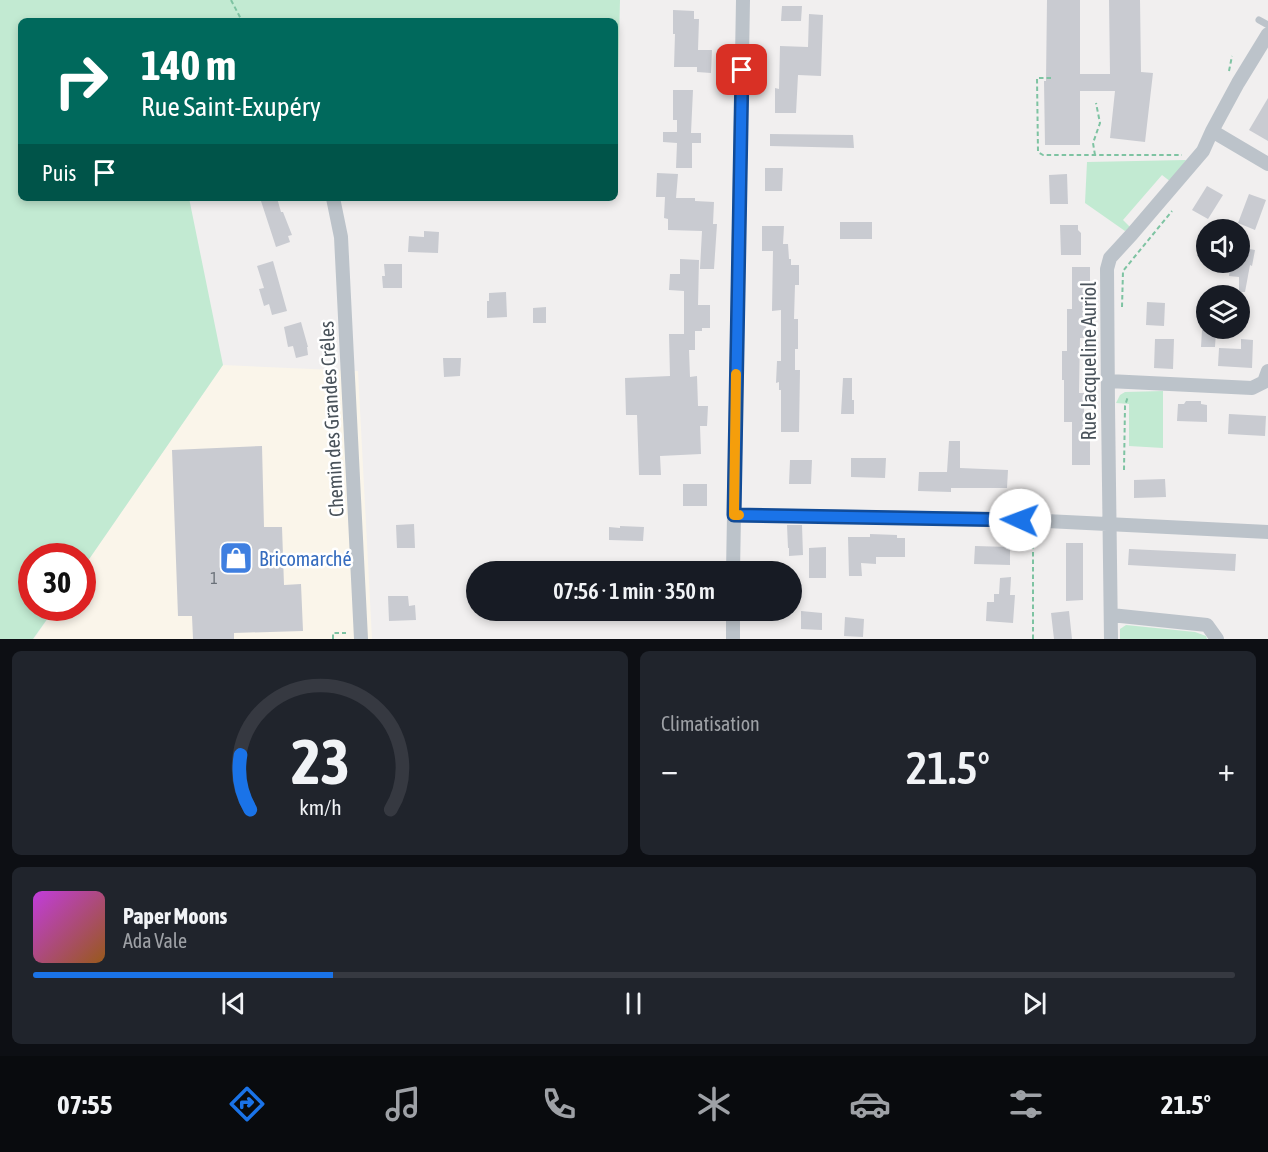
<!DOCTYPE html>
<html lang="fr">
<meta charset="utf-8">
<style>
body{margin:0;font-family:"Asap Condensed",sans-serif;background:#20242c;color:#f1f3f6;height:100vh;display:flex;flex-direction:column;font-size:22px;white-space:nowrap}
*{box-sizing:border-box;margin:0}
p{font-size:20px;color:#9ea1a6}
.icon{flex:none;width:33px;height:33px;fill:none;stroke:currentColor;stroke-width:2;stroke-linecap:round;stroke-linejoin:round}
.map{position:relative;height:639px;overflow:hidden}
.drawer{display:flex;flex-direction:column;gap:12px;padding:12px;background:#0d0f14;flex:1}
.drawer>*{flex:none}
.guide{position:absolute;left:18px;top:18px;width:600px;height:183px;border-radius:9px;box-shadow:0 3px 9px #0003;background:#00695c;color:#fff;overflow:hidden}
.controls{position:absolute;left:1196px;top:219px;display:grid;gap:12px}
.controls a{display:grid;place-items:center;width:54px;height:54px;border-radius:50%;background:#171b24;box-shadow:0 3px 9px #0003;font-size:30px}
.speed{position:absolute;left:18px;top:543px;display:flex;gap:12px;font-size:30px;font-weight:700;text-align:center}
.speed>*{display:grid;place-content:center;width:78px;height:78px;border-radius:50%;background:#171b24;box-shadow:0 3px 9px #0003;line-height:1}
.speed .limit{border:9px solid #d22;background:#fff;color:#111}
.pin{position:absolute;display:grid;place-items:center;width:51px;height:51px;color:#fff;margin:-26px;border-radius:12px;box-shadow:0 3px 9px #0006}
.me{position:absolute;width:66px;margin:-33px;rotate:272deg;stroke-linejoin:round;filter:drop-shadow(0 0 4px #0008)}
.turn{display:flex;align-items:center;gap:21px;height:126px;padding:0 24px;font-size:27px}
.turn .icon{width:78px;height:78px;stroke-width:2.5}
.turn b{display:block;font-size:42px;line-height:51px}
.then{display:flex;align-items:center;height:57px;padding:0 24px;background:#0003;gap:12px;font-size:22px}
.big{font-size:45px;font-weight:600;line-height:1.1}
.drawer .card{flex:1;display:flex;flex-direction:column;justify-content:center;gap:9px;min-width:0;padding:0 21px;border-radius:9px;background:#20242c}
.drawer .dial{align-items:center;gap:0}
.dial svg{height:156px;overflow:visible;fill:none;stroke:#363941;stroke-width:7;stroke-linecap:round;text-anchor:middle}
.dial text{fill:#f1f3f6;stroke:none}
.song{display:flex;align-items:center;gap:18px}
.cover{width:72px;height:72px;border-radius:9px;background:linear-gradient(135deg,hsl(290 70% 55%),hsl(30 70% 35%))}
.played{height:6px;border-radius:3px;background:linear-gradient(90deg,#1a73e8 25%,#363941 25%)}
.keys{display:flex;justify-content:space-around;direction:ltr}
.heat{display:flex;justify-content:space-between;align-items:center;font-size:33px;direction:ltr}
.drawer .tiles{flex:1;display:grid;gap:12px;grid-template-columns:1fr 1fr}
.card:last-child{grid-column:span 2}
.trip{position:absolute;left:466px;top:561px;width:336px;height:60px;border-radius:30px;background:#171b24;box-shadow:0 3px 9px #0003;font-weight:600;line-height:60px;text-align:center}
.tabs{display:flex;height:96px;justify-content:space-around;align-items:center;background:#090b0e;color:#9ea1a6}
.tabs .icon{width:42px;height:42px}
.tabs .active{color:#1a73e8}
.tabs b{font-size:27px;color:#f1f3f6}
.map>svg:first-child{display:block}
.commercial{fill:#faf5ea}
.green{fill:#c2ead2}
.building{fill:#c9cbd1}
.lines{fill:none;stroke-linecap:round;stroke-linejoin:round}
.path{stroke:#7ec3a2;stroke-width:2;stroke-dasharray:4.5 3;stroke-linecap:butt}
.service{stroke:#bcc3ca;stroke-width:7}
.minor{stroke:#bcc3ca;stroke-width:14}
.route-casing{stroke:#114b97;stroke-width:15}
.route{stroke:#1a73e8;stroke-width:10}
.slow{stroke:#f59e0b;stroke-width:10}
.labels{text-anchor:middle;dominant-baseline:central;stroke-width:5;stroke-linejoin:round;paint-order:stroke}
.number-label{font-size:16px;fill:#697078}
.street-label{font-size:20px;fill:#49525a;stroke:#fff}
.shop-label{font-size:20px;fill:#366cbe;stroke:#fff;text-anchor:start}
</style>
<div class="map">
<svg width="1268" height="639" viewBox="0 0 1268 639">
<rect width="100%" height="100%" fill="#f1efef"/>
<path class="commercial" d="M 223,365 L 358,371 L 372,639 L 34,639 L 55,608 L 82,608 L 83,568 Z"/>
<path class="green" d="M 0,0 L 620,0 L 617,118 L 615,117 L 615,21 L 21,21 L 21,198 L 189,198 L 223,365 L 83,568 L 82,556 L 32,556 L 32,608 L 55,608 L 33,639 L 0,639 Z
M 1186,160 L 1171,182 L 1162,175 L 1123,220 L 1131,228 L 1125,231 L 1085,203 L 1087,162 Z
M 1163,391 L 1163,448 L 1129,446 L 1129,404 L 1116,403 L 1120,395 L 1125,392 Z
M 1126,625 L 1195,632 L 1206,636 L 1207,639 L 1120,639 L 1120,629 Z"/>
<path class="building" d="M 1047,0 L 1080,0 L 1080,74 L 1110,74 L 1109,0 L 1140,0 L 1141,72 L 1153,73 L 1145,142 L 1110,138 L 1115,91 L 1080,91 L 1080,145 L 1045,145 L 1044,81 L 1046,81 Z
M 782,6 L 802,6 L 801,21 L 781,21 Z
M 673,10 L 694,11 L 694,19 L 699,19 L 698,50 L 712,50 L 711,73 L 697,72 L 697,67 L 674,67 L 675,34 L 673,34 Z
M 809,14 L 823,15 L 821,76 L 798,75 L 796,113 L 775,113 L 775,88 L 779,89 L 780,46 L 808,47 Z
M 673,90 L 693,90 L 691,133 L 701,133 L 701,143 L 692,143 L 692,168 L 676,168 L 677,143 L 663,142 L 663,132 L 677,132 L 677,120 L 673,120 Z
M 1268,98 L 1268,141 L 1249,130 Z
M 770,134 L 853,135 L 854,148 L 770,146 Z
M 765,168 L 783,168 L 782,191 L 765,191 Z
M 657,173 L 678,174 L 676,198 L 695,198 L 695,201 L 714,202 L 713,224 L 717,224 L 714,269 L 700,269 L 702,231 L 668,230 L 668,219 L 664,218 L 665,197 L 656,197 Z
M 1067,174 L 1068,204 L 1050,204 L 1049,175 Z
M 1207,186 L 1223,195 L 1208,219 L 1192,210 Z
M 1249,194 L 1266,200 L 1255,230 L 1238,223 Z
M 260,198 L 277,198 L 281,212 L 283,212 L 292,235 L 288,236 L 290,242 L 276,247 Z
M 840,222 L 872,222 L 872,239 L 840,239 Z
M 1060,225 L 1078,225 L 1078,230 L 1081,233 L 1081,255 L 1061,255 Z
M 762,226 L 784,226 L 783,244 L 788,244 L 789,259 L 791,259 L 791,265 L 799,265 L 799,285 L 795,285 L 794,319 L 798,319 L 798,349 L 795,349 L 795,370 L 800,370 L 799,432 L 781,432 L 781,390 L 779,390 L 779,382 L 776,383 L 777,361 L 781,361 L 781,310 L 772,311 L 773,251 L 762,251 Z
M 424,231 L 439,232 L 438,253 L 408,252 L 409,236 L 424,237 Z
M 1239,247 L 1255,250 L 1252,266 L 1250,265 L 1245,292 L 1239,292 L 1239,277 L 1229,276 L 1231,262 L 1239,262 Z
M 680,259 L 699,260 L 698,305 L 710,305 L 710,328 L 702,328 L 702,331 L 695,331 L 695,350 L 689,350 L 690,377 L 697,376 L 698,406 L 708,406 L 707,426 L 700,426 L 701,454 L 660,456 L 661,475 L 639,475 L 637,415 L 626,415 L 625,378 L 670,376 L 669,334 L 684,334 L 684,291 L 669,290 L 670,274 L 680,274 Z
M 273,261 L 287,311 L 272,315 L 269,304 L 264,306 L 259,289 L 264,288 L 257,266 Z
M 384,264 L 402,264 L 402,288 L 383,288 L 382,276 L 385,276 Z
M 1072,267 L 1090,267 L 1090,297 L 1086,297 L 1086,338 L 1080,338 L 1079,393 L 1084,393 L 1084,435 L 1090,435 L 1090,465 L 1072,465 L 1072,422 L 1064,422 L 1064,380 L 1062,380 L 1062,351 L 1067,351 L 1067,309 L 1072,309 Z
M 506,292 L 507,317 L 487,318 L 487,301 L 489,301 L 489,293 Z
M 1147,302 L 1165,303 L 1164,326 L 1146,325 Z
M 546,307 L 546,323 L 533,323 L 533,308 Z
M 301,322 L 308,347 L 307,347 L 308,355 L 296,358 L 293,346 L 288,347 L 284,327 Z
M 1202,330 L 1216,331 L 1215,347 L 1201,347 Z
M 1155,339 L 1174,339 L 1173,369 L 1154,368 Z
M 1241,339 L 1253,340 L 1252,368 L 1218,366 L 1219,348 L 1241,349 Z
M 443,358 L 461,358 L 460,376 L 444,377 Z
M 843,378 L 852,378 L 852,400 L 854,400 L 854,414 L 841,414 Z
M 1186,401 L 1201,401 L 1201,404 L 1207,405 L 1207,422 L 1177,421 L 1178,404 L 1184,404 Z
M 1229,414 L 1266,416 L 1265,436 L 1228,434 Z
M 949,441 L 960,441 L 960,468 L 1008,470 L 1007,488 L 951,488 L 951,492 L 918,491 L 919,472 L 947,472 Z
M 262,446 L 264,527 L 282,527 L 284,585 L 301,584 L 303,631 L 234,633 L 234,639 L 193,639 L 192,616 L 178,616 L 172,450 Z
M 851,458 L 886,458 L 885,478 L 851,477 Z
M 790,460 L 812,460 L 811,484 L 789,484 Z
M 1165,479 L 1166,497 L 1134,498 L 1134,480 Z
M 683,484 L 707,484 L 707,506 L 683,506 Z
M 414,524 L 415,548 L 397,548 L 396,525 Z
M 787,525 L 802,525 L 803,555 L 789,556 L 789,548 L 788,548 Z
M 620,526 L 644,527 L 643,541 L 609,540 L 609,527 L 620,528 Z
M 870,534 L 897,535 L 897,538 L 905,538 L 905,557 L 876,557 L 876,564 L 861,563 L 862,576 L 849,576 L 848,537 L 870,537 Z
M 1066,543 L 1083,543 L 1083,600 L 1066,601 Z
M 975,546 L 1010,547 L 1010,565 L 974,564 Z
M 826,547 L 826,578 L 809,578 L 809,548 Z
M 1129,549 L 1236,554 L 1235,571 L 1128,565 Z
M 1011,577 L 1010,595 L 1015,595 L 1013,623 L 986,621 L 987,602 L 994,602 L 994,594 L 999,594 L 1000,578 Z
M 388,596 L 408,596 L 409,606 L 415,605 L 416,620 L 389,621 Z
M 801,611 L 822,613 L 822,630 L 801,629 Z
M 1069,611 L 1072,639 L 1054,639 L 1051,613 Z
M 845,617 L 864,619 L 863,637 L 844,636 Z"/>
<g class="lines">
<path class="path" d="M 231,0 L 242,21
M 1229,71 L 1232,56
M 1051,78 L 1037,78 L 1038,152 L 1043,155 L 1182,155
M 1095,155 L 1093,143 L 1100,123 L 1096,103
M 1122,307 L 1123,271 L 1172,211
M 1124,470 L 1125,406 L 1128,396
M 333,639 L 333,633 L 346,633
M 1033,639 L 1033,534"/>
<path class="service" d="M 1259,20 L 1268,25"/>
<path class="minor" d="M 1212,131 L 1268,164
M 333,198 L 341,237 L 361,639
M 1108,381 L 1252,388 L 1264,382 L 1268,371
M 734,515 L 1006,519 L 1268,532
M 733,572 L 743,0
M 1111,615 L 1207,625 L 1217,639
M 733,639 L 733,610
M 1111,639 L 1108,406 L 1107,269 L 1110,258 L 1132,234 L 1203,151 L 1212,131 L 1238,83 L 1268,34"/>
</g>
<g class="lines">
<defs>
<path id="route" d="M 742,70 L 734,515 L 1020,520"/>
</defs>
<use href="#route" class="route-casing"/>
<use href="#route" class="route"/>
<path class="slow" d="M 736,374 L 734,515 L 739,515"/>
</g>
<defs>
<symbol id="shop-square" viewBox="-11 -11 22 22"><rect x="-9" y="-9" width="18" height="18" rx="4" fill="#3f7fe0" stroke="#fff"/><path d="M-5-2.5h2.3a2.7 3.5 0 0 1 5.4 0H5L5.5 6h-11ZM-1.5-2.5h3a1.5 2.3 0 0 0-3 0Z" fill="#fff"/></symbol>
</defs>
<g fill-rule="evenodd">
<use href="#shop-square" x="217" y="539" width="38" height="38"/>
</g>
<g class="labels">
<g class="number-label">
<text x="214" y="578">1</text>
</g>
<g class="street-label">
<text transform="translate(1088 361) rotate(-90)">Rue Jacqueline Auriol</text>
<text transform="translate(331 419) rotate(-93)">Chemin des Grandes Crêles</text>
</g>
<g class="shop-label">
<text x="259" y="558">Bricomarché</text>
</g>
</g>
</svg>
<div class="controls">
<a><svg class="icon" aria-label="sound" viewBox="0 0 24 24"><path d="M4 9h4l5-4v14l-5-4H4zM17 9q2 3 0 6"/></svg></a>
<a><svg class="icon" aria-label="layers" viewBox="0 0 24 24"><path d="M12 4l9 5-9 5-9-5zM3 14l9 5 9-5"/></svg></a>
</div>
<div class="speed"><div class="limit">30</div></div>
<div class="pin" style="left:742px;top:70px;background:#d93025"><svg class="icon" aria-label="arrive" viewBox="0 0 24 24"><path d="M6 21V4h12l-3 4 3 4H6"/></svg></div>
<svg class="me" style="left:1020px;top:520px" viewBox="-20 -20 40 40"><circle r="19" fill="#fff"/><path d="M0-13L10 11 0 6-10 11z" fill="#1a73e8"/></svg>
<div class="trip">07:56 · 1 min · 350 m</div>
<div class="guide">
<div class="turn"><svg class="icon" aria-label="right" viewBox="0 0 24 24"><path d="M7 20v-9h11M14 6l5 5-5 5"/></svg><div><b>140 m</b>Rue Saint-Exupéry</div></div>
<div class="then">Puis<svg class="icon" aria-label="arrive" viewBox="0 0 24 24"><path d="M6 21V4h12l-3 4 3 4H6"/></svg></div>
</div>
</div>
<section class="drawer">
<div class="tiles">
<div class="card dial"><svg viewBox="0 0 100 80">
<path d="M14 69A42 42 0 1 1 86 69"/>
<path d="M14 69A42 42 0 0 1 9 41" stroke="#1a73e8"/>
<text x="50" y="56" font-size="32" font-weight="700">23</text>
<text x="50" y="72" font-size="11">km/h</text>
</svg></div>
<div class="card"><p>Climatisation</p>
<div class="heat"><a>−</a><b class="big">21.5°</b><a>+</a></div>
</div>
<div class="card">
<div class="song"><i class="cover"></i><div><b>Paper Moons</b><p>Ada Vale</p></div></div>
<div class="played"></div>
<div class="keys"><svg class="icon" aria-label="previous" viewBox="0 0 24 24"><path d="M18 5L8 12l10 7zM5 5v14"/></svg><svg class="icon" aria-label="pause" viewBox="0 0 24 24"><path d="M8 5v14M16 5v14"/></svg><svg class="icon" aria-label="next" viewBox="0 0 24 24"><path d="M6 5l10 7-10 7zM19 5v14"/></svg></div>
</div>
</div>
</section>
<nav class="tabs">
<b>07:55</b>
<svg class="icon active" aria-label="directions" viewBox="0 0 24 24"><path d="M12 3l9 9-9 9-9-9zM9 14v-3h6M13 9l2 2-2 2"/></svg>
<svg class="icon" aria-label="music" viewBox="0 0 24 24"><path d="M9 18V5l10-2v13"/><circle cx="6" cy="18" r="3"/><circle cx="16" cy="16" r="3"/></svg>
<svg class="icon" aria-label="phone" viewBox="0 0 24 24"><path d="M5 4h4l2 5-3 2q2 4 5 5l2-3 5 2v4C11 20 4 13 5 4z"/></svg>
<svg class="icon" aria-label="climate" viewBox="0 0 24 24"><path d="M12 3v18M4 7l16 10M4 17L20 7"/></svg>
<svg class="icon" aria-label="car" viewBox="0 0 24 24"><path d="M5 17H2v-5l4-1 3-4h7l3 4 3 1v5h-3M9 17h6M6 11h13"/><circle cx="7" cy="17" r="2"/><circle cx="17" cy="17" r="2"/></svg>
<svg class="icon" aria-label="filters" viewBox="0 0 24 24"><path d="M4 7h16M4 17h16"/><circle cx="9" cy="7" r="2"/><circle cx="15" cy="17" r="2"/></svg>
<b>21.5°</b>
</nav>
